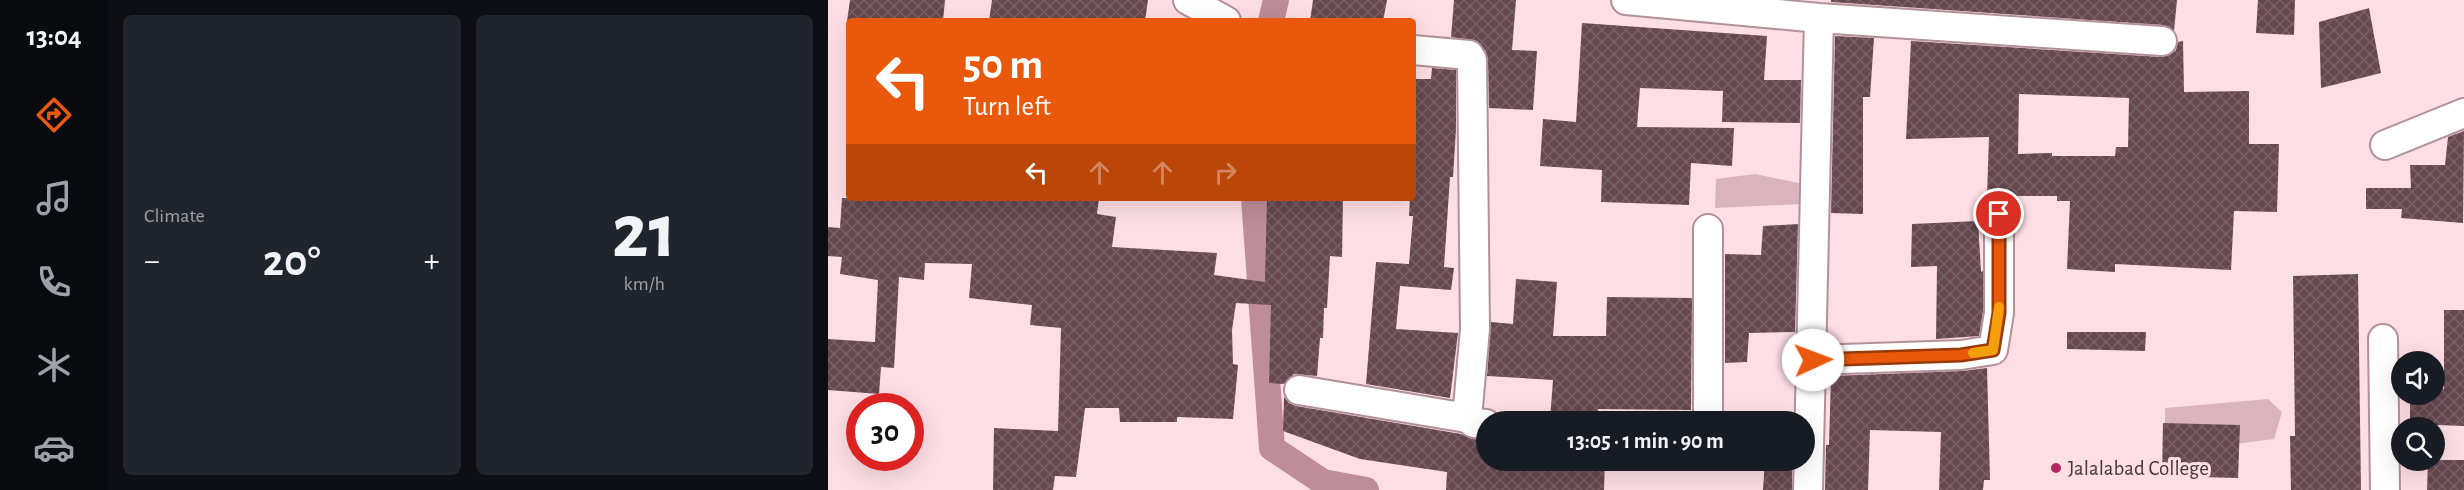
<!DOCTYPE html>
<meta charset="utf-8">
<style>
body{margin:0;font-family:"Alegreya Sans",sans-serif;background:#20242c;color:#f1f3f6;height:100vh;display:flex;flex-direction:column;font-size:22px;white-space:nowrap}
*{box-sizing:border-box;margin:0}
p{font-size:20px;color:#9ea1a6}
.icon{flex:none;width:33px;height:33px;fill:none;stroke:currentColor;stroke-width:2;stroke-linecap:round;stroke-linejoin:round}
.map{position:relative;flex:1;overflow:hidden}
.drawer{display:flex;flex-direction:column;gap:15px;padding:15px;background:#0d0f14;width:720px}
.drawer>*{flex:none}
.guide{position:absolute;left:18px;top:18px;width:570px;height:183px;border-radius:6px;box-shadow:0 6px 24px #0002;background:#ea580c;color:#fff;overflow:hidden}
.fabs{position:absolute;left:1563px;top:351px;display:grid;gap:12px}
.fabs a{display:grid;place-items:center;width:54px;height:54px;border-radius:50%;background:#171b24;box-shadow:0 6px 24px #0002;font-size:30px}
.speed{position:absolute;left:18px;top:393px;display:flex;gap:12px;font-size:30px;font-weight:700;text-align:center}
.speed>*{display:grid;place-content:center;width:78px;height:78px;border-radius:50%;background:#171b24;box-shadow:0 6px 24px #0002;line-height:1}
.speed .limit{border:9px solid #d22;background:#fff;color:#111}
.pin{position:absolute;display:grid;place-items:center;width:51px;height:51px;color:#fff;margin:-26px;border:3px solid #fff;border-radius:50%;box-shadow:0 2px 6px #0007}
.me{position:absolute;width:66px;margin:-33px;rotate:88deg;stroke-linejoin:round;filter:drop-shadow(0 0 4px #0008)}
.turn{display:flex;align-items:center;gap:21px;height:126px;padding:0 18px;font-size:27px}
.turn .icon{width:78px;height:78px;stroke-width:2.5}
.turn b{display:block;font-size:42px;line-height:51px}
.lanes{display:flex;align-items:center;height:57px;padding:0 18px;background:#0003;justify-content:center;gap:30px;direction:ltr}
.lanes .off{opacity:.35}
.big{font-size:45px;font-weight:600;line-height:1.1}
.drawer .tile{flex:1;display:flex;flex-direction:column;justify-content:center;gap:9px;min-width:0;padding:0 21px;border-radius:9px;background:#20242c}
.drawer .dial{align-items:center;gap:0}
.dial b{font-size:78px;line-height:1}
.heat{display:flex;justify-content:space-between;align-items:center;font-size:33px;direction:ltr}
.drawer .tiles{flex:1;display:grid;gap:15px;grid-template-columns:repeat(2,1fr)}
.trip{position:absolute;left:648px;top:411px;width:339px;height:60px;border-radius:30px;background:#171b24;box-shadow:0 6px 24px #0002;font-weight:600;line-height:60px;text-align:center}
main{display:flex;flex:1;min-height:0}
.tabs{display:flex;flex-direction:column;width:108px;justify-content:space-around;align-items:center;background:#090b0e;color:#9ea1a6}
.tabs .icon{width:42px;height:42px}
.tabs .selected{color:#ea580c}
.tabs b{font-size:27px;color:#f1f3f6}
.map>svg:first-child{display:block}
.green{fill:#dab4bd}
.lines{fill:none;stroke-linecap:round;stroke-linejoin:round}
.canal{stroke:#bf8c99;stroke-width:26}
.building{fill:url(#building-cross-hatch);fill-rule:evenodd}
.minor-casing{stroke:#b39098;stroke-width:32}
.minor{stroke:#fff;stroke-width:28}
.route-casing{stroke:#983908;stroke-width:15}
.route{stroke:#ea580c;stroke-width:10}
.slow{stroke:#f59e0b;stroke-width:10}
.poi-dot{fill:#b3265e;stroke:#fddee5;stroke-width:2}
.labels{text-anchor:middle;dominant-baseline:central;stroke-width:6;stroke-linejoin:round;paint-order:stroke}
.poi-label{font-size:21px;fill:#443639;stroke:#fddee5;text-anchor:start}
</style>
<main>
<nav class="tabs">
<b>13:04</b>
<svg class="icon selected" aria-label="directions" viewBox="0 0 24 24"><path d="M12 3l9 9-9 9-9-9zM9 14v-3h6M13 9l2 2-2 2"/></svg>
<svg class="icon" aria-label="music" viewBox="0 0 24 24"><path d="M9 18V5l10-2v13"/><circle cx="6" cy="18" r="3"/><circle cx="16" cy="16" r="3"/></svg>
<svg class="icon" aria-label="phone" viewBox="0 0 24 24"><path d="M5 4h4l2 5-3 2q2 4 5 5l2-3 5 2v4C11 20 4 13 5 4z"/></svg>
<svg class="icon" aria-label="climate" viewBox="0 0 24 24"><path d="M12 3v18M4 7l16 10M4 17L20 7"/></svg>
<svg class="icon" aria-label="car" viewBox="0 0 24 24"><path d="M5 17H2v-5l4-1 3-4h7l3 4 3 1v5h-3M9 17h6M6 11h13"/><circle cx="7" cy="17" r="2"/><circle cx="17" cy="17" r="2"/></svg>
</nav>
<section class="drawer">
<div class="tiles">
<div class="tile"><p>Climate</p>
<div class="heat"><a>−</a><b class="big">20°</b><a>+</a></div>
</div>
<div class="tile dial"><b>21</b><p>km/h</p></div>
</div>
</section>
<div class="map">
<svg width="1636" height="490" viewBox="0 0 1636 490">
<defs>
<pattern id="building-cross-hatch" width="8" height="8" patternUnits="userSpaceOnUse" patternTransform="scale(1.5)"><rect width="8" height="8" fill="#66484f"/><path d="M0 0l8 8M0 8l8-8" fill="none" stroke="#796166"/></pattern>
</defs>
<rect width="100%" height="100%" fill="#fddee5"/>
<path class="green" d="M 927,174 L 975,184 L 975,204 L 887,208 L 888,179 Z
M 1440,399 L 1454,412 L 1446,439 L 1337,453 L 1337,408 Z"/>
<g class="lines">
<path class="canal" d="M 443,21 L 448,0
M 426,198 L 444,448 L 495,482 L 538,490"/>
</g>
<path class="building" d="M 22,0 L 117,0 L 115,21 L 74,19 L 74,21 L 19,21 Z
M 164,0 L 320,0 L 317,21 L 161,21 Z
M 485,0 L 559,0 L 555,21 L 482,21 Z
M 626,0 L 688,0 L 684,50 L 709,51 L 705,110 L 661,108 L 660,60 L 658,52 L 649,41 L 623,37 Z
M 1003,0 L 1349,0 L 1346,31 L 1335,25 L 1003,2 Z
M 1430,0 L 1467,0 L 1466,35 L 1428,33 Z
M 1541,8 L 1553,73 L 1493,88 L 1491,22 Z
M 754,23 L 939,36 L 936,80 L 973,80 L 972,123 L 894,122 L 895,91 L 812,88 L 809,127 L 906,128 L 904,166 L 863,163 L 861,205 L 773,202 L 774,170 L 712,166 L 715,119 L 748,122 Z
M 1007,36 L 1046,38 L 1042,97 L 1035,97 L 1035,214 L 1003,213 Z
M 1083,41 L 1333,57 L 1342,55 L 1348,50 L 1350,42 L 1355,41 L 1356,92 L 1421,91 L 1421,144 L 1451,144 L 1449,212 L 1406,211 L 1403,270 L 1287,264 L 1287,272 L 1239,269 L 1242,201 L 1229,201 L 1229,196 L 1159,196 L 1161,137 L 1078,139 ZM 1191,94 L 1301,98 L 1300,147 L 1288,147 L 1287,156 L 1224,156 L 1224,153 L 1190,154 Z
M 604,68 L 628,70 L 628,129 L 625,177 L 622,177 L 616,267 L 626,268 L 623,290 L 572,286 L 568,329 L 630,333 L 622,398 L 538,384 L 548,262 L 581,264 L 585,216 L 581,216 L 582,198 L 585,198 L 585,79 L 603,79 Z
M 1636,131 L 1635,223 L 1573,218 L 1574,209 L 1538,209 L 1538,188 L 1583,188 L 1582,165 L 1617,165 L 1620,137 Z
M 14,198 L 271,198 L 269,214 L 288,217 L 284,247 L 389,253 L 386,275 L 437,282 L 439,198 L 515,198 L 514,257 L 502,256 L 499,308 L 496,308 L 495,338 L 492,338 L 489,376 L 466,374 L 456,384 L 441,383 L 443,305 L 408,303 L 404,330 L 405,364 L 410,365 L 405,419 L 349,417 L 349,422 L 292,422 L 291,408 L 257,408 L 248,477 L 227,476 L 225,490 L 165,490 L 166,428 L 230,431 L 233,328 L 202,325 L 204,305 L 141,298 L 144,264 L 97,263 L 96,280 L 71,277 L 66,368 L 53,367 L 51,394 L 0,390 L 0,339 L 47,342 L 50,280 L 12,274 L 14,257 L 0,256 L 0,227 L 12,228 Z
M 1150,221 L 1153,272 L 1155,271 L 1155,312 L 1151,336 L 1108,339 L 1109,266 L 1083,267 L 1084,224 Z
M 970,224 L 967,332 L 921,333 L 919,362 L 897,363 L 897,254 L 933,255 L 935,226 Z
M 1530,274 L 1533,490 L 1463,490 L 1462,436 L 1467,436 L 1465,276 Z
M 688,279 L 729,282 L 725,336 L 778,336 L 779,297 L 864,298 L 863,410 L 770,409 L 769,418 L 722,419 L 725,380 L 659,376 L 663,322 L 685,324 Z
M 1616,310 L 1636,310 L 1636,426 L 1582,424 L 1582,394 L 1606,394 L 1606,389 L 1616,389 Z
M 1239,332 L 1318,332 L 1317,351 L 1239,349 Z
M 1159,368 L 1162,480 L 1156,480 L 1155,490 L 1111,490 L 1113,432 L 1042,430 L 1040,490 L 997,490 L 998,445 L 1001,445 L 1003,376 L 1134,371 Z
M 456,397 L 461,403 L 468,406 L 633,434 L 644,439 L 658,440 L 658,460 L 777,460 L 776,490 L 618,490 L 619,472 L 532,459 L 455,431 Z
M 1335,423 L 1412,425 L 1410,478 L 1334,476 Z
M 937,460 L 964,460 L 964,490 L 935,490 Z
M 1600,460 L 1636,460 L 1636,490 L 1599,490 Z"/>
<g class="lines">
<defs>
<path id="minor" d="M 360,0 L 398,21
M 798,0 L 991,18 L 1334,41
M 585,50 L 641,55 L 644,60 L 647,329 L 639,418
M 1557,145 L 1636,113
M 1555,339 L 1557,490
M 985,360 L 1133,355 L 1165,350 L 1171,313 L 1171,214
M 471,390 L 639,418 L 646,423 L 658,424
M 880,422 L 880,229
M 980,490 L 991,18"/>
</defs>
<use href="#minor" class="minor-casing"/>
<use href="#minor" class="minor"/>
</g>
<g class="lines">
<defs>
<path id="route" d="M 985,360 L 1133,355 L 1165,350 L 1171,313 L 1171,214"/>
</defs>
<use href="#route" class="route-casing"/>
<use href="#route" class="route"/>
<path class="slow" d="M 1145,353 L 1165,350 L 1171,307"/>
</g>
<circle class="poi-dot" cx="1228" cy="468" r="6"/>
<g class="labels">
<g class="poi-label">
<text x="1240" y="468">Jalalabad College</text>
</g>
</g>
</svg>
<div class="fabs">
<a><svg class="icon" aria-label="sound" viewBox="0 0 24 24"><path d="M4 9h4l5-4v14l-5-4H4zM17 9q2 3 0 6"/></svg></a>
<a><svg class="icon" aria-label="search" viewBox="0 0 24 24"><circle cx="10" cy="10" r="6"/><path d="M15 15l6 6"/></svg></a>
</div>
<div class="speed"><div class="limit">30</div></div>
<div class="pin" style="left:1171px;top:214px;background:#d93025"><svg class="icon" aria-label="arrive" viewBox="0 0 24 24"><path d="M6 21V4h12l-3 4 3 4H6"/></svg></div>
<svg class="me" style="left:985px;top:360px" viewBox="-20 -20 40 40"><circle r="19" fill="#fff"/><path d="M0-13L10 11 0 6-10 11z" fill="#ea580c"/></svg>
<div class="trip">13:05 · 1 min · 90 m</div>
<div class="guide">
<div class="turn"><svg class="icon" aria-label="left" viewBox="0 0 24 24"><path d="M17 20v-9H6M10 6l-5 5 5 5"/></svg><div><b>50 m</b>Turn left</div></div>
<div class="lanes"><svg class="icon" aria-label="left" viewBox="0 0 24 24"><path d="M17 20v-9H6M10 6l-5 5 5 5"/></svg><svg class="icon off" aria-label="ahead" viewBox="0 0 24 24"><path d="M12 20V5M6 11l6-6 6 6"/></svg><svg class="icon off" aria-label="ahead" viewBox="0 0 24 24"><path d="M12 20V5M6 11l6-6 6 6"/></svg><svg class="icon off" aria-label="right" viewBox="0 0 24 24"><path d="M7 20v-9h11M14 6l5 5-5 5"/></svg></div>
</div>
</div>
</main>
